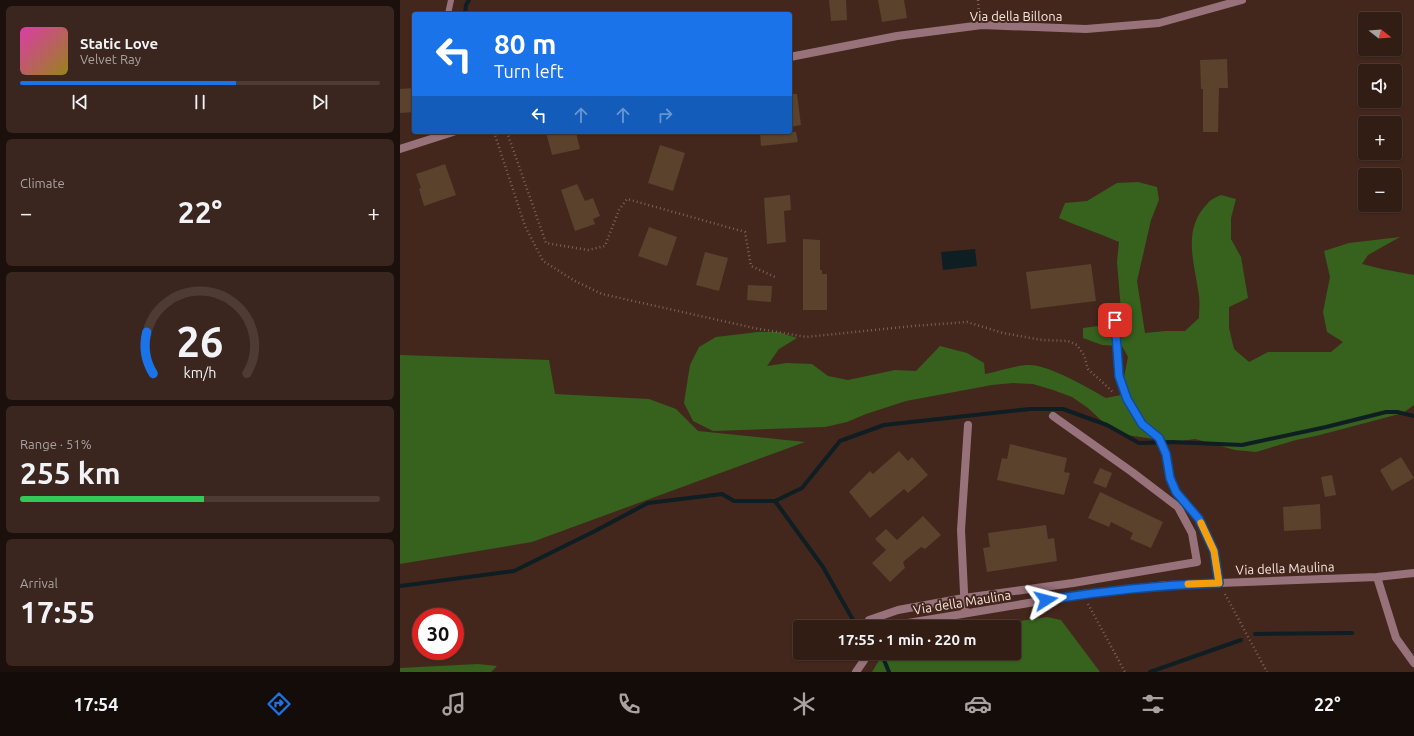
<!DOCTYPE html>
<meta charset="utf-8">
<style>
body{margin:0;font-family:Ubuntu,sans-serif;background:#3a261e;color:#f1f3f6;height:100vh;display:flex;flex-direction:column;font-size:15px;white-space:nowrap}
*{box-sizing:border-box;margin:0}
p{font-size:13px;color:#a8a2a0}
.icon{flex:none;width:22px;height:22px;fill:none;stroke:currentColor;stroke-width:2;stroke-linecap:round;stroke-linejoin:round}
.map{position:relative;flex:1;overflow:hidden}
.sheet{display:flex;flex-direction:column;gap:6px;padding:6px;background:#1c100c;width:400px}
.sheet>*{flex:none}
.top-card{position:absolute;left:12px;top:12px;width:380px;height:122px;border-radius:4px;box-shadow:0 1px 3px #0004,0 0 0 1px #4d3b34;background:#1a73e8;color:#fff;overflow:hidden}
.needle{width:26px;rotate:107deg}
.controls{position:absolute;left:958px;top:12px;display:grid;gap:8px}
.controls a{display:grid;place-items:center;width:44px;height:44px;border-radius:4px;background:#321d15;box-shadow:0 1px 3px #0004,0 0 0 1px #4d3b34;font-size:20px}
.speed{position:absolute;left:12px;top:608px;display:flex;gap:8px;font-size:20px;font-weight:700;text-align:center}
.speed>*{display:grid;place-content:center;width:52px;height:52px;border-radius:50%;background:#321d15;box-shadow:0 1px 3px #0004,0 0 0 1px #4d3b34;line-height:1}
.speed .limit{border:6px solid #d22;background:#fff;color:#111}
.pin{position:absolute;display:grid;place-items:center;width:34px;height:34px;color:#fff;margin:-17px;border-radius:8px;box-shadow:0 2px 6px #0006}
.me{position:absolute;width:44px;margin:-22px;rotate:81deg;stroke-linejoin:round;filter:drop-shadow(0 0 3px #0008)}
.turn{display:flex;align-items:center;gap:14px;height:84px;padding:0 16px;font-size:18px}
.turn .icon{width:52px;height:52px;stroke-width:2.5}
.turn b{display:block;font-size:28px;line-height:34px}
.lanes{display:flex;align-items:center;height:38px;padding:0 16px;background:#0003;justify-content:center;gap:20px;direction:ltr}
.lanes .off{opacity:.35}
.big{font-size:30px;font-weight:600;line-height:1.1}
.sheet .widget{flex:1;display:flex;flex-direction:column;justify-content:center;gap:6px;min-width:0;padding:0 14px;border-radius:6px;background:#3a261e}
.sheet .dial{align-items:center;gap:0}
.dial svg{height:104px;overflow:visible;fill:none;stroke:#4d3b34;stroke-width:7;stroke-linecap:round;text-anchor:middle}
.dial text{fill:#f1f3f6;stroke:none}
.song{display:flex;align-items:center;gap:12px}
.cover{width:48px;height:48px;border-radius:6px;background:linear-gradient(135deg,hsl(320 70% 55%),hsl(50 70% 35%))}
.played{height:4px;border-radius:2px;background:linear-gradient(90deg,#1a73e8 60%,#4d3b34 60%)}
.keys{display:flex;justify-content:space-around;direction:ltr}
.heat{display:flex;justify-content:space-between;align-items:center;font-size:22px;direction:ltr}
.charge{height:6px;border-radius:3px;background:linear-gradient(90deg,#34c759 51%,#4d3b34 0)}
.trip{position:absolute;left:393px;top:620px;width:228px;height:40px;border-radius:4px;background:#321d15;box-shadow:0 1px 3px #0004,0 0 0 1px #4d3b34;font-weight:600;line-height:40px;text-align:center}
.tab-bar{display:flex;height:64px;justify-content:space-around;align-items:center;background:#140c08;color:#a8a2a0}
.tab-bar .icon{width:28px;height:28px}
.tab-bar .on{color:#1a73e8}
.tab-bar b{font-size:18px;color:#f1f3f6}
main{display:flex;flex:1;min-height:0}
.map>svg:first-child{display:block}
.forest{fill:#36621e}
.water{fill:#0f1e22}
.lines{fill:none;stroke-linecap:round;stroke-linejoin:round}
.stream{stroke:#0f1e22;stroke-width:4}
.building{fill:#5a422d}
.path{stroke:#7c6259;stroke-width:2.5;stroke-dasharray:1 3;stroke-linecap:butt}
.service{stroke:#98727b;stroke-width:6}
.minor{stroke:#98727b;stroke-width:8}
.route-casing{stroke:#114b97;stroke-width:10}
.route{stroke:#1a73e8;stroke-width:7}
.slow{stroke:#f59e0b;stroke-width:7}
.labels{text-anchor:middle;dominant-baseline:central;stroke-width:4;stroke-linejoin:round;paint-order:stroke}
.street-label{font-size:13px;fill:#f8e5de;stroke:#43271c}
</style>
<main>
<section class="sheet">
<div class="widget">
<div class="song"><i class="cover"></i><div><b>Static Love</b><p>Velvet Ray</p></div></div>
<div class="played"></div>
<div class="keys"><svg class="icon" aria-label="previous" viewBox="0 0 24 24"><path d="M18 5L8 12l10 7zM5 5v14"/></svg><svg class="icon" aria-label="pause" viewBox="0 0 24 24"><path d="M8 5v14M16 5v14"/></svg><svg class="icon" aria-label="next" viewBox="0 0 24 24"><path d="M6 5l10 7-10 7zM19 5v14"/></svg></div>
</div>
<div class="widget"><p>Climate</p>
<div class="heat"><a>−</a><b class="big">22°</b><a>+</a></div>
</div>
<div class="widget dial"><svg viewBox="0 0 100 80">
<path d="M14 69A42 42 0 1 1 86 69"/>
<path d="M14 69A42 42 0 0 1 9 37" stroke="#1a73e8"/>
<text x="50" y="56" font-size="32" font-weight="700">26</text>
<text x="50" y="72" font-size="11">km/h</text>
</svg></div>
<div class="widget"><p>Range · 51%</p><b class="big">255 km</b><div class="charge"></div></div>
<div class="widget"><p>Arrival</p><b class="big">17:55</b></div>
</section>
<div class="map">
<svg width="1014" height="672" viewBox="0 0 1014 672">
<rect width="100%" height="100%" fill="#43271c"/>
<path class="forest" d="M 738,182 L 757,187 L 759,200 L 751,220 L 737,281 L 745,333 L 765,331 L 785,331 L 799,318 C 799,311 800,303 799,296 C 795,264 781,230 808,203 C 811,199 817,197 821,195 L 836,199 L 831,218 L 831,239 L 841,257 L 848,298 L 829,307 L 829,328 L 834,349 L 849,362 L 868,352 L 931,352 L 943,342 L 927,332 L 923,312 L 930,277 L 924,251 L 949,243 L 1000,237 L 968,255 L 962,264 L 982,269 L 1014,275 L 1014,405 L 1003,413 L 916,436 L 896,440 L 856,452 L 835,450 L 795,439 L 774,442 L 720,434 L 703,422 L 688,408 L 672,397 L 653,390 L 633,384 L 613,383 L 592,385 L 506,401 L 466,414 L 447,422 L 425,427 L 313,431 L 293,421 L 284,403 L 290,365 L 299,347 L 316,337 L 358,332 L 378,332 L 397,338 L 379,349 L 367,366 L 387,363 L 412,364 L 428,376 L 448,380 L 495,370 L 516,371 L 540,346 L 567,353 L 584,363 L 585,374 C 599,371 613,366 627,365 C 646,363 689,388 706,398 L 726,394 L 724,377 L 728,357 L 722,346 L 702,345 L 683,338 L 683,328 L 722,323 L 717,262 L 719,242 C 699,233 679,227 659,218 L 665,203 L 687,201 L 717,183 Z
M 0,355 L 149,360 L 155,394 L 249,399 L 276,409 L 298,431 L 405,442 L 132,542 L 0,564 Z
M 647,617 L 661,620 L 700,672 L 472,672 L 481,657 L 486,653 L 614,653 L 614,627 L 577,627 Z
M 78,664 L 97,666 L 91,672 L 0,672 L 0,668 Z"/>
<path class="water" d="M 575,249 L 577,266 L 543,270 L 541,252 Z"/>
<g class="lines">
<path class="stream" d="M 65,14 L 66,5 L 69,0
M 375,501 L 423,567 L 457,627
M 0,586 L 114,571 L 195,531 L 248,503 L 322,494 L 334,501 L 375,501 L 402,488 L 440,441 L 484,425 L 630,409 L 663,409 L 707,425 L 739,443 L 772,442 L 842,445 L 926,427 L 986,412 L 997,412 L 1014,416
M 855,634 L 952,633
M 484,660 L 489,672
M 750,672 L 841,640"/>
</g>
<path class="building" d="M 429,0 L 446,0 L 447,20 L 431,21 Z
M 478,0 L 504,0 L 507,18 L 482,22 Z
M 827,59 L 828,88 L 819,88 L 818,132 L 803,132 L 803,89 L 801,89 L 800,60 Z
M 14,88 L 14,112 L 0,113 L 0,89 Z
M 390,94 L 397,94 L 401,125 L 390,127 Z
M 146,132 L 176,132 L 180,149 L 152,155 Z
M 360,132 L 396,132 L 398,142 L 361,146 Z
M 260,145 L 285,153 L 273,191 L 248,183 Z
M 45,164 L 56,195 L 24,206 L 19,189 L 21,188 L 16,174 Z
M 177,184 L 185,201 L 193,198 L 200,216 L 193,219 L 195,224 L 175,231 L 161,190 Z
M 390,195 L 391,210 L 384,211 L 386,242 L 367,244 L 364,198 Z
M 249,227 L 277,237 L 267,266 L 238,256 Z
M 403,239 L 420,240 L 420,270 L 422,270 L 422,274 L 427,274 L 427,310 L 403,310 Z
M 305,252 L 328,258 L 319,291 L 296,285 Z
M 691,264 L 696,301 L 631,309 L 626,272 Z
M 348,285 L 372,286 L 371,302 L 347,300 Z
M 610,444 L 667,458 L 664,472 L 670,473 L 664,495 L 597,480 L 602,458 L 607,459 Z
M 499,451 L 508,461 L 512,457 L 528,475 L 508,493 L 504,489 L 470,518 L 449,492 L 470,471 L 473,474 Z
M 1001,457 L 1014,478 L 992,491 L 980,470 Z
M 700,468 L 712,473 L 706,488 L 693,483 Z
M 932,475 L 936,495 L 925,497 L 921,477 Z
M 700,492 L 763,522 L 751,548 L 730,539 L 733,533 L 711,522 L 709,527 L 688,518 Z
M 920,504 L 921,529 L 884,531 L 883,507 Z
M 523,516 L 541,535 L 525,549 L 521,547 L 503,562 L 505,568 L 490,582 L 472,563 L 486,550 L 475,539 L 486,529 L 497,540 Z
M 646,525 L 648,539 L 654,538 L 657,561 L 587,572 L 583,548 L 590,547 L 588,533 Z"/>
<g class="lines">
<path class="path" d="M 578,0 L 579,15
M 94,132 L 125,226 L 143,261 L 175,281 L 202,294 L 354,328 L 406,337 L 513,326 L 567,322 L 603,333 L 642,340 L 668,341 L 677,345 L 684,355 L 688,369 L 714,393
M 107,132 L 146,243 L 188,250 L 205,246 L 219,210 L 227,199 L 345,232 L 351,266 L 375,277
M 825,594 L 867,672
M 688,604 L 725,672"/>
<path class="service" d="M 48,14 L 51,0
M 715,320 L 719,376 L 727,399 L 741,424 L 759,438 L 766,454 L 770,478 L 776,492 L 799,519 L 814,551 L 819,583"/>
<path class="minor" d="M 390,57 L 497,36 L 582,25 L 686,29 L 759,23 L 842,0
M 0,149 L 53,132
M 977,577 L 996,638 L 1014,663
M 565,613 L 561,530 L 568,425
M 471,627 L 469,620 L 498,610 L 564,598 L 673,583 L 797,562 L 792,533 L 778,507 L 732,472 L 653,416
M 498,627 L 502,624 L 683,594 L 767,585 L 977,577 L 1014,573
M 456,672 L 469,653"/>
</g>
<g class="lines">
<defs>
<path id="route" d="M 646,600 C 703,591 761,585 819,583 L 814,551 L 799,519 L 776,492 L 770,478 L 766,454 L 759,438 L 742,424 L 727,399 L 719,376 L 715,320"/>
</defs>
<use href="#route" class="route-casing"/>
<use href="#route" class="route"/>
<path class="slow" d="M 788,584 L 819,583 L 814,551 L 801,523"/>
</g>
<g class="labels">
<g class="street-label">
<text x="616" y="16">Via della Billona</text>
<text transform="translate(885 568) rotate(-2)">Via della Maulina</text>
<text transform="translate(562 602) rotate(-9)">Via della Maulina</text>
</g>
</g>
</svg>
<div class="controls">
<a><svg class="needle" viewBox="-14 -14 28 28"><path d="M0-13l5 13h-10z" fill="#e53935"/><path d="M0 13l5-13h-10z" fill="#a8a2a0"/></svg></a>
<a><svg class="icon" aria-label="sound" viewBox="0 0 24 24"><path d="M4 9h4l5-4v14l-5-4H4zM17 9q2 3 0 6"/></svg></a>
<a>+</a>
<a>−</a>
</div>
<div class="speed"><div class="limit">30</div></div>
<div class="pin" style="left:715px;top:320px;background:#d93025"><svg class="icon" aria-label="arrive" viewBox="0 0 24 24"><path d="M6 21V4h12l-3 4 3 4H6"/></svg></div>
<svg class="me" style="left:646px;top:600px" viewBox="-20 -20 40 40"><path d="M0-17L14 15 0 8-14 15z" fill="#1a73e8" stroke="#fff" stroke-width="4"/></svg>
<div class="trip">17:55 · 1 min · 220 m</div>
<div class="top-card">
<div class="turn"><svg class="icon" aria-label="left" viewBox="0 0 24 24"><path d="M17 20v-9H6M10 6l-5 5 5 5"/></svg><div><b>80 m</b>Turn left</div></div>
<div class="lanes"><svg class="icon" aria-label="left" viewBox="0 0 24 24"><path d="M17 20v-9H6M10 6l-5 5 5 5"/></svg><svg class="icon off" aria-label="ahead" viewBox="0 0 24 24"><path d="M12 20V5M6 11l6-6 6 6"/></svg><svg class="icon off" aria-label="ahead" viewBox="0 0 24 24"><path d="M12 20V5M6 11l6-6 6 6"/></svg><svg class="icon off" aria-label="right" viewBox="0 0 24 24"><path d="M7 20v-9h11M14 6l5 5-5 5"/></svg></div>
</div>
</div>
</main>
<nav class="tab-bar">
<b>17:54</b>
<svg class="icon on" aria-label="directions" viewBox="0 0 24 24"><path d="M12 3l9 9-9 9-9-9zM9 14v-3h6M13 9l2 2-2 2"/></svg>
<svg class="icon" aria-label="music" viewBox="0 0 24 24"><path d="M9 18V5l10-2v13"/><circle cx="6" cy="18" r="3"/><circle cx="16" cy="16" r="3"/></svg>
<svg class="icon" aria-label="phone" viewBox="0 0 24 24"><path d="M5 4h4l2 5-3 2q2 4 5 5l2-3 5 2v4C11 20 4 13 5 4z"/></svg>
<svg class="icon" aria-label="climate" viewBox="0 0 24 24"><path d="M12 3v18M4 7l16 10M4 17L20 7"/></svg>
<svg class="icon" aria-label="car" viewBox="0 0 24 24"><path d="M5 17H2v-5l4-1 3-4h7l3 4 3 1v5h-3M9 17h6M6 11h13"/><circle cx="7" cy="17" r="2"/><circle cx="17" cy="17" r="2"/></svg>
<svg class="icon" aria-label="filters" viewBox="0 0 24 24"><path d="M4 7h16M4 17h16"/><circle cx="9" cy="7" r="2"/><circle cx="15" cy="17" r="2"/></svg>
<b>22°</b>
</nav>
